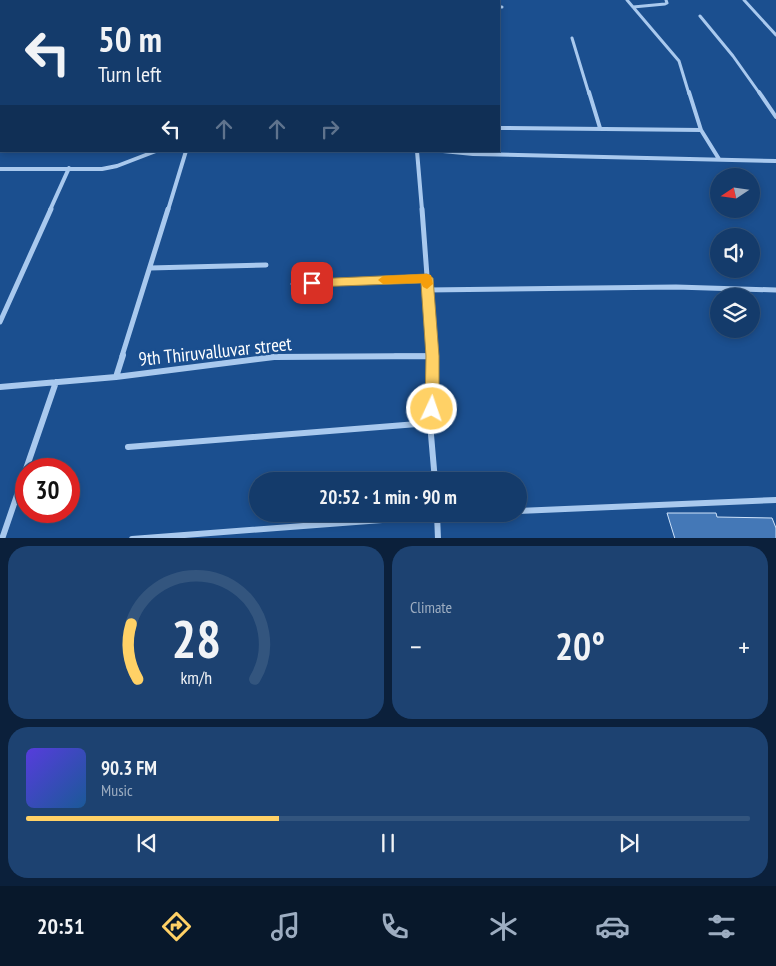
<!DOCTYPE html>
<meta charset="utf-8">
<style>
body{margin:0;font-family:"PT Sans Narrow",sans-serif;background:#1d4271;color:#f1f3f6;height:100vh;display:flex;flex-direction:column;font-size:19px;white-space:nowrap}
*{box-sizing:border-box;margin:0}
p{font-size:16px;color:#9dadc1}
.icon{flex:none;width:28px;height:28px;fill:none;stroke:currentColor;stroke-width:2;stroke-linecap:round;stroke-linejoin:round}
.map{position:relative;height:538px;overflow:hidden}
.details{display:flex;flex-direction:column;gap:8px;padding:8px;background:#0b203b;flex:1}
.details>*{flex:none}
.top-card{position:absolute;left:0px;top:0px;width:500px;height:152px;box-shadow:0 2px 8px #0003,0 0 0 1px #33557e;background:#143b6b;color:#f1f3f6;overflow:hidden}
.needle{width:32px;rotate:257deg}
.fabs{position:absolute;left:710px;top:168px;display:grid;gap:10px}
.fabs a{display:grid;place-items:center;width:50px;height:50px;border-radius:50%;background:#143b6b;box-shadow:0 2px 8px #0003,0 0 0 1px #33557e;font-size:25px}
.speed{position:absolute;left:15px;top:458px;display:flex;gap:10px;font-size:25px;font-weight:700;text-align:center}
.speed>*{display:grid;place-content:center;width:65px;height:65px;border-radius:50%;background:#143b6b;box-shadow:0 2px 8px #0003,0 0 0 1px #33557e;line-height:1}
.speed .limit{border:8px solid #d22;background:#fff;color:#111}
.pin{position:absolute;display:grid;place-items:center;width:42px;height:42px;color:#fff;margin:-21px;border-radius:10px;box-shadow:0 2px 8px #0006}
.me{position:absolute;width:55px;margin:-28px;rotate:3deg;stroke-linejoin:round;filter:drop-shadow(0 0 4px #0008)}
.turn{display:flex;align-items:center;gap:18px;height:105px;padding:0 15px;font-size:22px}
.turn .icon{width:65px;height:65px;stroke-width:2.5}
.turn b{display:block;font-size:35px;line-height:42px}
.lanes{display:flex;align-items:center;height:48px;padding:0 15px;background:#0003;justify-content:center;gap:25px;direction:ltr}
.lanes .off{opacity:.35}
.big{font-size:38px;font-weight:700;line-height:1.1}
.details .widget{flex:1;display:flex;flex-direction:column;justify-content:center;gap:8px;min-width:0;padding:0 18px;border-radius:20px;background:#1d4271}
.details .dial{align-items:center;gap:0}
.dial svg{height:130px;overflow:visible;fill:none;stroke:#33557e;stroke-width:7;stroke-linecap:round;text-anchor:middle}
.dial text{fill:#f1f3f6;stroke:none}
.song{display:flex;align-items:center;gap:15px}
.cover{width:60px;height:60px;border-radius:8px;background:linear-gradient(135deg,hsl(250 70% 55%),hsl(210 70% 35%))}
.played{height:5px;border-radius:2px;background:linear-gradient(90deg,#ffd166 35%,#33557e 35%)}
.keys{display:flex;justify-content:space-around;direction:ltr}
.heat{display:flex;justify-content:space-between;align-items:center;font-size:28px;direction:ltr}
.details .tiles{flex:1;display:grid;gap:8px;grid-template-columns:1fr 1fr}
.widget:last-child{grid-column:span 2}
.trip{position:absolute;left:249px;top:472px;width:278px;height:50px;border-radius:25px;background:#143b6b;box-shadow:0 2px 8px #0003,0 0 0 1px #33557e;font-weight:700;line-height:50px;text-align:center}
.dock{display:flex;height:80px;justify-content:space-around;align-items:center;background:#08182b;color:#9dadc1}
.dock .icon{width:35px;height:35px}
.dock .on{color:#ffd166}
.dock b{font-size:22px;color:#f1f3f6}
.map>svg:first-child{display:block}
.building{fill:#4478b7;stroke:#cfe3fa}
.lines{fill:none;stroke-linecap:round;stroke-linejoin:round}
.street-far3{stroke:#a9c9ee;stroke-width:3}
.street-far2{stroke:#a9c9ee;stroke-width:4}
.street-far1{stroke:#a9c9ee;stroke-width:5}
.street{stroke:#a9c9ee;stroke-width:6}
.route{fill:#ffd166;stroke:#a68842}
.slow{fill:#f59e0b}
.labels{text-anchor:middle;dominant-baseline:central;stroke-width:5;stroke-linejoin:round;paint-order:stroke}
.street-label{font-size:19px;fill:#fff;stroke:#1b4f8f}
</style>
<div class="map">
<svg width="776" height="539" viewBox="0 0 776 539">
<rect width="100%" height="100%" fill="#1b4f8f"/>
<path class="building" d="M 667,513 L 716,513 L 717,517 L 772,518 L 776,528 L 776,539 L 675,539 Z"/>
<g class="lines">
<path class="street-far3" d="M 627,0 L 679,61 L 689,94
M 744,0 L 776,35
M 499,7 L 502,7
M 633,7 L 665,4 L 667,3 L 666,0
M 700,16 L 733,56 L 760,94
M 572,38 L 589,94"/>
<path class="street-far2" d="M 589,92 L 600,128
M 689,92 L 701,130 L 719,159
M 759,92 L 776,117
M 499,128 L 701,130
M 417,151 L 422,210
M 443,151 L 473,154 L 776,161
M 0,169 L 102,169 L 117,166 L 156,151
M 50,210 L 69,168
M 168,210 L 186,151"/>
<path class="street-far1" d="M 422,209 L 433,356
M 150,268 L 266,265
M 293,284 L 427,278
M 427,290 L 676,287 L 776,290
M 0,322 L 51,209
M 122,356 L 168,209
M 395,356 L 433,356"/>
<path class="street" d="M 433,355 L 433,396 L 430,423 L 435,481
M 116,377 L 123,355
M 0,387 L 116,377 L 274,357 L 433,356
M 128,447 L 430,423
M 26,469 L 56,382
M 518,511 L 776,500
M 437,514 L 438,539
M 2,539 L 26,469
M 132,539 L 461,514"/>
</g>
<path class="route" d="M 427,274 L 433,278 L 439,356 L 439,409 L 437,414 L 432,416 L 427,414 L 425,409 L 426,356 L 421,283 L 312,287 L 306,283 L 312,279 Z"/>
<path class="slow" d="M 427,274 L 431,275 L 433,284 L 427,289 L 423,287 L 421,283 L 383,284 L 378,280 L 383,276 Z"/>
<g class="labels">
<g class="street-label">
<text transform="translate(215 351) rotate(-6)">9th Thiruvalluvar street</text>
</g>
</g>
</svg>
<div class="fabs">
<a><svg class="needle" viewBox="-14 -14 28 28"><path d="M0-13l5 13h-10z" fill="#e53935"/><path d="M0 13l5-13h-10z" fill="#9dadc1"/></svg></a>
<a><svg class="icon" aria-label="sound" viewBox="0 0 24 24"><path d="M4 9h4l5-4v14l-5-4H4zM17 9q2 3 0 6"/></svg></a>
<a><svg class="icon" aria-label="layers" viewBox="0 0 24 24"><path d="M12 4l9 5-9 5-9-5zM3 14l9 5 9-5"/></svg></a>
</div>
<div class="speed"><div class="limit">30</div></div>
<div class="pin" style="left:312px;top:283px;background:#d93025"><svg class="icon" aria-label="arrive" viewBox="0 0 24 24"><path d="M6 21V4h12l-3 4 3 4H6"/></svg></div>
<svg class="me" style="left:432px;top:409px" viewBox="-20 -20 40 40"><circle r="17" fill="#ffd166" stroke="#fff" stroke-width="3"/><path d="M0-11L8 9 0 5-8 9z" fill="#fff"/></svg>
<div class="trip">20:52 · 1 min · 90 m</div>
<div class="top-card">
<div class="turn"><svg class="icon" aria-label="left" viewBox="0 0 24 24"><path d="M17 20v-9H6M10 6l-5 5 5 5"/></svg><div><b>50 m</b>Turn left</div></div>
<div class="lanes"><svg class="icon" aria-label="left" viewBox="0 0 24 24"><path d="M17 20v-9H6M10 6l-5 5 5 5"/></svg><svg class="icon off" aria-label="ahead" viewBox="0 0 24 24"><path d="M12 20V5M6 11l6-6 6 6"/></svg><svg class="icon off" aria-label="ahead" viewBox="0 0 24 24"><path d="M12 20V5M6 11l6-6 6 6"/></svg><svg class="icon off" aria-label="right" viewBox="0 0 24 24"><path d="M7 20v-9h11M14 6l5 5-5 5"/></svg></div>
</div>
</div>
<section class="details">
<div class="tiles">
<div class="widget dial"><svg viewBox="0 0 100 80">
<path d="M14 69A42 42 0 1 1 86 69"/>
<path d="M14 69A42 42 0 0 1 10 35" stroke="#ffd166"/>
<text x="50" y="56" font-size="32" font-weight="700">28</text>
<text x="50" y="72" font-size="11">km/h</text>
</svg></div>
<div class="widget"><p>Climate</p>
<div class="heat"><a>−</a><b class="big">20°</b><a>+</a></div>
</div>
<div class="widget">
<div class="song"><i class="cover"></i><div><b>90.3 FM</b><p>Music</p></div></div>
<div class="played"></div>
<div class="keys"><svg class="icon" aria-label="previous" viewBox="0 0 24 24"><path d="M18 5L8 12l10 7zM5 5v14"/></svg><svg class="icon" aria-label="pause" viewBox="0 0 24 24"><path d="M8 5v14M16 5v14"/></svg><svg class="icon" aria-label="next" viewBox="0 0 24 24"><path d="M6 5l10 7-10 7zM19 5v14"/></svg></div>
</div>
</div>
</section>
<nav class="dock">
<b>20:51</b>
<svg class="icon on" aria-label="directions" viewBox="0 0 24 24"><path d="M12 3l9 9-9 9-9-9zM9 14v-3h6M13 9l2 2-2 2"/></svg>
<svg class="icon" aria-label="music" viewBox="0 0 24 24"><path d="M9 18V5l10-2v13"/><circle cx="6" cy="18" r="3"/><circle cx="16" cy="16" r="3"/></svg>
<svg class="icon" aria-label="phone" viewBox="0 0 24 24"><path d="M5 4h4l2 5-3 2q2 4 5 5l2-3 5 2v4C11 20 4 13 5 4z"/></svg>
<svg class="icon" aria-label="climate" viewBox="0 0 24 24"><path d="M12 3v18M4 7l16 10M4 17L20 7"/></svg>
<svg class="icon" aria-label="car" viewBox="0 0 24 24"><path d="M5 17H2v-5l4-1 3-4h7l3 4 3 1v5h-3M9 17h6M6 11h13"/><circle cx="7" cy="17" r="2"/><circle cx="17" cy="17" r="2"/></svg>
<svg class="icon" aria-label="filters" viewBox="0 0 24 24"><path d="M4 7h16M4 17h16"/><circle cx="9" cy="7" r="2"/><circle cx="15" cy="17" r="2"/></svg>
</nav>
